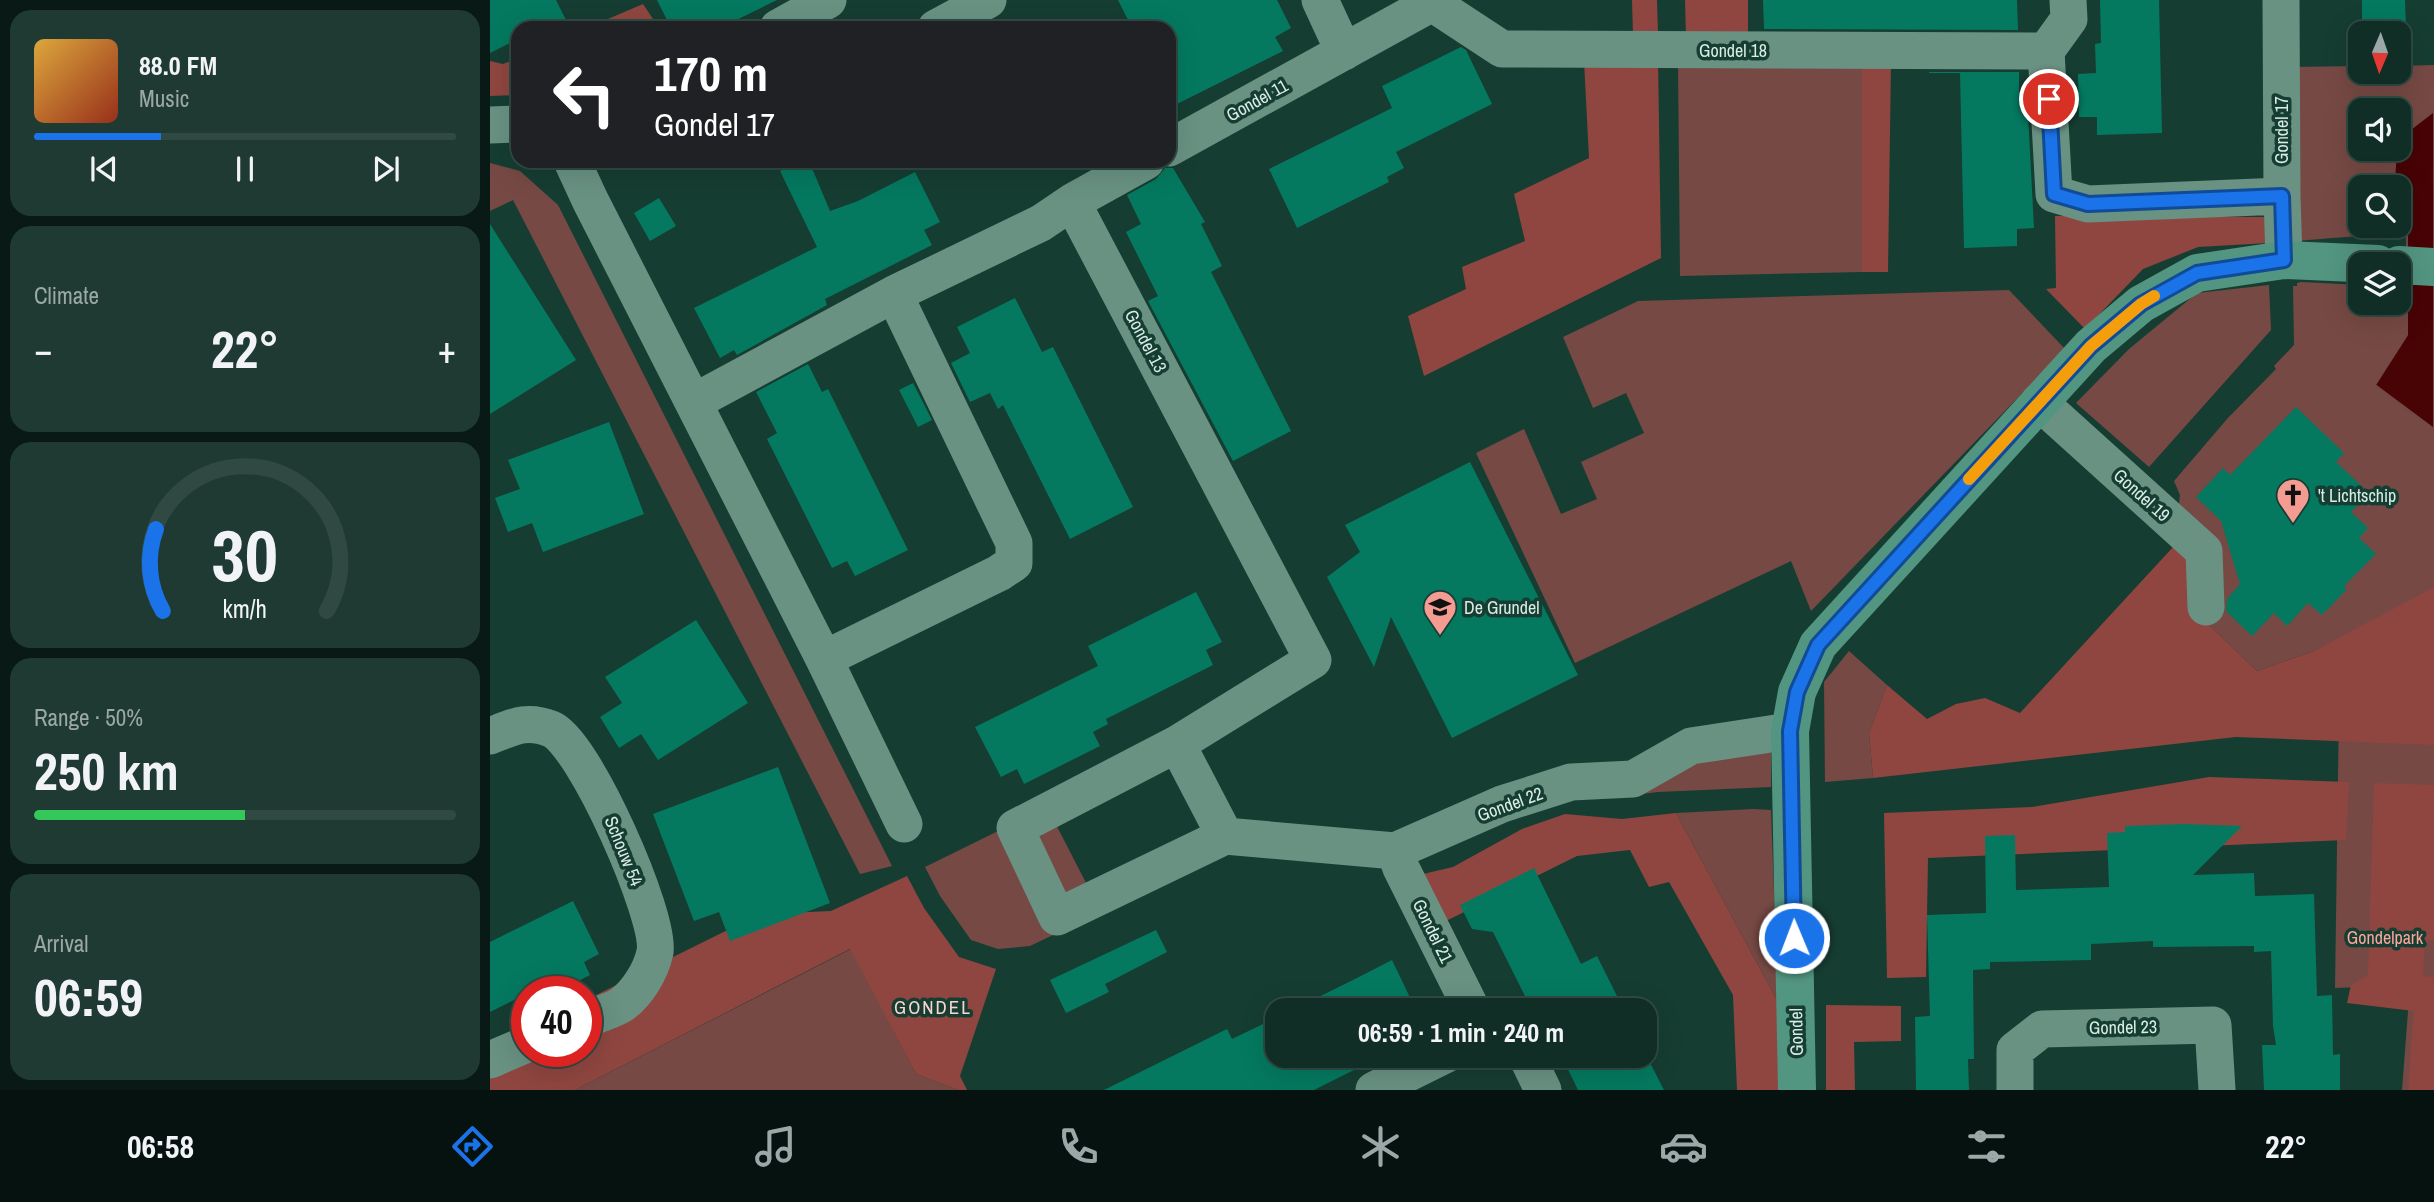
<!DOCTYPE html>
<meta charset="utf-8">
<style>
body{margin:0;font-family:"Archivo Narrow",sans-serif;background:#1e3a32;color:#f1f3f6;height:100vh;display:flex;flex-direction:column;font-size:26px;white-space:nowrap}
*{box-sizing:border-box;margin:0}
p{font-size:23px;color:#9ca8a7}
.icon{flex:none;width:38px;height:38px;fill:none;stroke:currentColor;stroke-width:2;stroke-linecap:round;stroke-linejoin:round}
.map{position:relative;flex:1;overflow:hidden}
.drawer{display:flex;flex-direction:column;gap:10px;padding:10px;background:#091915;width:490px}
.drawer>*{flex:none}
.guide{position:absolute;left:21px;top:21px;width:665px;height:147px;border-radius:21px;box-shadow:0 7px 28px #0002,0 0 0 2px #304a43;background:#202124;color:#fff;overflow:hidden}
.needle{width:46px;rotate:182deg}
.tools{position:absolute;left:1858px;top:21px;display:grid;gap:14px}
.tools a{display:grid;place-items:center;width:63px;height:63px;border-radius:14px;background:#102e26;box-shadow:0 7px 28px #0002,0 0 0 2px #304a43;font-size:35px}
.speed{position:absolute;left:21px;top:976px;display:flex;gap:14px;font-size:35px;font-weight:700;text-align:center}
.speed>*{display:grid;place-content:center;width:91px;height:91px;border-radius:50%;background:#102e26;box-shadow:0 7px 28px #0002,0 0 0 2px #304a43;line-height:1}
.speed .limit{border:10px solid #d22;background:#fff;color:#111}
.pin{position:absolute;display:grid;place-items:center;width:60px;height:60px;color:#fff;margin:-30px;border:4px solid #fff;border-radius:50%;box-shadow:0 2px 7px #0007}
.me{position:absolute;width:77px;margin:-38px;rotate:359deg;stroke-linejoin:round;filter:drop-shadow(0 0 5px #0008)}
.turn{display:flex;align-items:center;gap:24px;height:147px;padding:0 28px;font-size:32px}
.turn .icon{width:91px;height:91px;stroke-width:2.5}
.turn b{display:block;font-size:49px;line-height:60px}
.big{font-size:52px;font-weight:800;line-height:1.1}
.drawer .widget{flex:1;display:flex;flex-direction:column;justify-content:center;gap:10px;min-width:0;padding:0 24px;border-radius:21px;background:#1e3a32}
.drawer .dial{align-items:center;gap:0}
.dial svg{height:182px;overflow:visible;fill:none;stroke:#304a43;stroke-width:7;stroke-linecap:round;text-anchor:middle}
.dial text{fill:#f1f3f6;stroke:none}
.song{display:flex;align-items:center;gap:21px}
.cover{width:84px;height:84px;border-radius:10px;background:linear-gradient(135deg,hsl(40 70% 55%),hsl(10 70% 35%))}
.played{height:7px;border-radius:4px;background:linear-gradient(90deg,#1a73e8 30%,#304a43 30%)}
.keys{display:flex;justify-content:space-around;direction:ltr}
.heat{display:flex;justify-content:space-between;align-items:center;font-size:38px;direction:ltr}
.charge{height:10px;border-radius:5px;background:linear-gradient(90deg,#34c759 50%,#304a43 0)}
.trip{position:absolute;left:775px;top:998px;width:392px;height:70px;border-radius:21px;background:#102e26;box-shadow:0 7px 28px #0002,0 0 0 2px #304a43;font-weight:800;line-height:70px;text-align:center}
.dock{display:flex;height:112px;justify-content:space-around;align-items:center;background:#06120f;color:#9ca8a7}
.dock .icon{width:49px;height:49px}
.dock .on{color:#1a73e8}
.dock b{font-size:32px;color:#f1f3f6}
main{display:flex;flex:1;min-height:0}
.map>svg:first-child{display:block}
.green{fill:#764944}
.forest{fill:#8f4640}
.water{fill:#480305;stroke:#734948;stroke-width:2}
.building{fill:#04795f}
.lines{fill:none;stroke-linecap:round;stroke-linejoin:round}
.street{stroke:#699283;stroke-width:37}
.secondary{stroke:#529581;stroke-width:38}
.route-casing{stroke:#114b97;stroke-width:18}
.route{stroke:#1a73e8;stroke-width:12}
.slow{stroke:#f59e0b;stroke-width:12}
.labels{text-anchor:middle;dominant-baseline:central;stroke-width:7;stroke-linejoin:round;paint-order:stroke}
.street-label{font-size:18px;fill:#d8ede5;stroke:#163d32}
.poi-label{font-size:18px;fill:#d8ede5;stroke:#163d32;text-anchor:start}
.park-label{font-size:18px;fill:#fca69c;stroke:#163d32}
.neighbourhood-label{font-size:19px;letter-spacing:2px;fill:#f8d5d0;stroke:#163d32}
</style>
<main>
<section class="drawer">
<div class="widget">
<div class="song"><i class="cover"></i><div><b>88.0 FM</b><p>Music</p></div></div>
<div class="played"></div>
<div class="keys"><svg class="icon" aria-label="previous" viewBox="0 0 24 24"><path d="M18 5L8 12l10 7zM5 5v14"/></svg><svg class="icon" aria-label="pause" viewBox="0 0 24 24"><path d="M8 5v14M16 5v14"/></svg><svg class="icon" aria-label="next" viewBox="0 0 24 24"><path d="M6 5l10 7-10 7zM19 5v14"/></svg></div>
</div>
<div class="widget"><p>Climate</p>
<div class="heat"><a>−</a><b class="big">22°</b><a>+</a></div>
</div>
<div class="widget dial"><svg viewBox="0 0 100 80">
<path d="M14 69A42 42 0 1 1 86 69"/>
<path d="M14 69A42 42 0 0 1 11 33" stroke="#1a73e8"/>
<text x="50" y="56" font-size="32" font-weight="700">30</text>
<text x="50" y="72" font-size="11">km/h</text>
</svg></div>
<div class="widget"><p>Range · 50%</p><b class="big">250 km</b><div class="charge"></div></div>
<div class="widget"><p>Arrival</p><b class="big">06:59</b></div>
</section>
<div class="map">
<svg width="1944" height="1090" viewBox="0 0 1944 1090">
<rect width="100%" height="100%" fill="#163d32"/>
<path class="green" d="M 1372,61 L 1372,272 L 1190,276 L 1188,62 Z
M 1944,65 L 1944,111 L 1909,138 L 1909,110 L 1871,110 L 1871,149 L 1906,149 L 1904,183 L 1908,187 L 1871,187 L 1871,226 L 1909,226 L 1909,189 L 1920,200 L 1917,232 L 1806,241 L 1801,67 L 1871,66 L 1871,72 L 1909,72 L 1909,66 Z
M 0,163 L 30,171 L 68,205 L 402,866 L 370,874 L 23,200 L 0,211 Z
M 1811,282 L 1871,285 L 1871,303 L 1909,303 L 1909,288 L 1917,288 L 1917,335 L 1885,385 L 1944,429 L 1944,1090 L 1912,1090 L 1920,985 L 1845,988 L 1850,638 L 1824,651 L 1767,671 L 1711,617 L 1684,546 L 1690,495 L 1684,481 L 1737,419 L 1786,369 L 1784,366 L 1804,345 L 1803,286 L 1807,286 L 1807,283 Z
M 1779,285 L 1781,330 L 1659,467 L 1586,403 L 1639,349 L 1707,293 Z
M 1519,290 L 1575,349 L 1321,611 L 1301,561 L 1085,663 L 986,453 L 1034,429 L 1071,514 L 1107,499 L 1091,462 L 1154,433 L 1136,393 L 1103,408 L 1073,337 L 1148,301 Z
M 1359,651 L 1397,685 L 1379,733 L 1383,778 L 1335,782 L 1334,682 Z
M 1257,742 L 1281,753 L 1281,787 L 1168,792 L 1129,797 L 1218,755 Z
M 557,807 L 611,912 L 540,946 L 508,949 L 481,940 L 450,896 L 435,867 Z
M 1263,809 L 1281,810 L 1288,1002 L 1186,813 Z
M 361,949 L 426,1074 L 468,1090 L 85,1090 Z"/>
<path class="forest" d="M 1142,0 L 1167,0 L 1168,33 L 1143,35 Z
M 1195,0 L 1258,0 L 1258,35 L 1196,37 Z
M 153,4 L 169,28 L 97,28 Z
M 1168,57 L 1171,258 L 934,376 L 918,316 L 976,289 L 972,267 L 1035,241 L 1024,194 L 1099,158 L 1094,61 Z
M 28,58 L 28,95 L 0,96 L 0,61 L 13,64 Z
M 1372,61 L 1401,62 L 1398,272 L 1372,272 Z
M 1565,216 L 1777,217 L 1778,243 L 1708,247 L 1653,269 L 1595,329 L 1556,289 L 1566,288 Z
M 1684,546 L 1719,579 L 1711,617 L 1767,671 L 1824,651 L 1944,587 L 1944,745 L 1746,737 L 1383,778 L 1379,733 L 1397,685 L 1437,719 L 1466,704 L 1495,698 L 1530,713 Z
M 1719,777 L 1859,782 L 1856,840 L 1438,858 L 1436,977 L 1397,978 L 1394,813 L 1542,807 Z
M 1884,783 L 1944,785 L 1944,939 L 1935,943 L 1933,976 L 1944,977 L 1944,1090 L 1918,1090 L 1924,1011 L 1857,1003 L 1861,985 L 1878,975 Z
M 1186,813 L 1288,1002 L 1288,1090 L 1247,1090 L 1243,995 L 1179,882 L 1159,887 L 1140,850 L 1087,856 L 956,921 L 933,874 L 963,867 L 1032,829 L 1075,814 L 1132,819 Z
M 417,876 L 434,908 L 469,957 L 506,969 L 470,1076 L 477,1090 L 468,1090 L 426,1074 L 360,949 L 85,1090 L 0,1090 L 0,1048 L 37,1052 L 96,1052 L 96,1000 L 270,914 L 341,911 Z
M 1336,1005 L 1411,1006 L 1411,1041 L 1364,1042 L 1365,1090 L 1336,1090 Z"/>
<path class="water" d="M 1944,111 L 1944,429 L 1885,385 L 1917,335 L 1917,232 L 1920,200 L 1904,183 L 1906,149 L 1909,149 L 1909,138 Z"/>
<path class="building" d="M 0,0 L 66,0 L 80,28 L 28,28 L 28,39 L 0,53 Z
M 167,0 L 287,0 L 230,28 L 181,28 Z
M 628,0 L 787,0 L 801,28 L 785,37 L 793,51 L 679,108 L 679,28 L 642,28 Z
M 1273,0 L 1527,0 L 1528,30 L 1274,29 Z
M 1610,0 L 1669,0 L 1672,133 L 1607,135 L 1607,117 L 1589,117 L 1588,74 L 1606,73 L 1605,44 L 1611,43 Z
M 1872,0 L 1915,0 L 1916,28 L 1872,30 Z
M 971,47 L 976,50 L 1002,104 L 906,152 L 914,168 L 897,177 L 899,182 L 807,228 L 779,169 L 902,108 L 892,86 Z
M 1439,72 L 1529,72 L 1529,95 L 1537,95 L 1544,228 L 1527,229 L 1527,246 L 1474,248 L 1470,73 L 1439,73 Z
M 314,161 L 319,161 L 340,211 L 368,201 L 425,172 L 450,222 L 434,230 L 442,245 L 335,299 L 337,305 L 247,355 L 244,350 L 230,358 L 204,308 L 327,247 L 290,171 Z
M 675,168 L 683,168 L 715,222 L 711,224 L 732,266 L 721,272 L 801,431 L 743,461 L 658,301 L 668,296 L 636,232 L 651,224 L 637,195 L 666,179 Z
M 169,198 L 186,226 L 160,241 L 144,213 Z
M 0,224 L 86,360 L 0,414 Z
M 525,298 L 552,352 L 563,347 L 643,507 L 580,539 L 513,405 L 508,409 L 500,393 L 480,402 L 461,363 L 480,353 L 467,327 Z
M 318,364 L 332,392 L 338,389 L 418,550 L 365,576 L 357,561 L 342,568 L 277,439 L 287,433 L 266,392 Z
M 423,383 L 442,420 L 428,427 L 409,390 Z
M 1806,407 L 1854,453 L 1846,462 L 1879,493 L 1861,512 L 1878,528 L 1869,538 L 1886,554 L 1855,585 L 1856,590 L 1832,615 L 1818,603 L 1797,626 L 1784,613 L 1762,636 L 1736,611 L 1737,599 L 1750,584 L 1731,521 L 1706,497 L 1733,468 L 1740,475 Z
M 119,422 L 154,514 L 53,552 L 42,523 L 18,532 L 5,498 L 30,489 L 18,460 Z
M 980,462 L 1088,675 L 962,738 L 901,617 L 884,667 L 837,577 L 870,552 L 855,525 Z
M 706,592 L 732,642 L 716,650 L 723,665 L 616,719 L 618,724 L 603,732 L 610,746 L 534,784 L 527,769 L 511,777 L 485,727 L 608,666 L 598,646 Z
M 206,620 L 258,703 L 168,760 L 151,734 L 129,748 L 110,717 L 132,703 L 115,677 Z
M 288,767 L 340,903 L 240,941 L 229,912 L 204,921 L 163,814 Z
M 1694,824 L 1752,826 L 1703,875 L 1764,873 L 1765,896 L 1824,894 L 1827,996 L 1842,995 L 1843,1055 L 1850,1054 L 1850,1090 L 1774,1090 L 1772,1045 L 1786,1045 L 1783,1026 L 1781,951 L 1764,952 L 1764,946 L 1663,947 L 1663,941 L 1601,944 L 1601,960 L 1500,962 L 1500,969 L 1483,970 L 1484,1059 L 1478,1059 L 1479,1090 L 1426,1090 L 1425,1017 L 1440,1016 L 1437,915 L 1496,913 L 1495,836 L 1525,835 L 1526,890 L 1619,887 L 1617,833 L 1635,832 L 1635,826 Z
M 1044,868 L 1091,964 L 1107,956 L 1134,1010 L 1048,1010 L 1045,1004 L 1040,1006 L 1003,932 L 982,929 L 970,905 Z
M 83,901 L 109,954 L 94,962 L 100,975 L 69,991 L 64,980 L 0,1012 L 0,942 Z
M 666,930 L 677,952 L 615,984 L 619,992 L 576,1013 L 560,980 Z
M 902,960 L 926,1010 L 802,1010 L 865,979 Z
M 788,1017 L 788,1055 L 894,1055 L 824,1090 L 614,1090 L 737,1029 L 742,1039 Z
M 1155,1053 L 1174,1090 L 1088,1090 L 1071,1055 L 1155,1055 Z"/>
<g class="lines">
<path class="street" d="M 830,0 L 854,52
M 1578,0 L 1579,19 L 1556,51 L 1564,194 L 1598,204 L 1792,196
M 1791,0 L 1792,196 L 1794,260
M 942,3 L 1012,49 L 1556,51
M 288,28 L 338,0
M 446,28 L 498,0
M 0,125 L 28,124
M 679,148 L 942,3 L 943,0
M 82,161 L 100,200 L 334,659 L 414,824
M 582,202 L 823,660 L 687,744
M 204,402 L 404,294
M 1549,402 L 1714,551 L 1716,607
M 334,659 L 509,573 L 524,563 L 524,543 L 404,294 L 551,223 L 582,202 L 656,161
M 0,736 C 23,727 36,719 61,729 C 94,742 171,917 165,952 C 161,971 147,994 131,1005 C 121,1011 107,1015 96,1019
M 735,836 L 687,744 L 525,828 L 567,917 L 735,836 L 905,851 L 1012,804 L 1081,782 L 1143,779 L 1201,746 L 1300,731
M 905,851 L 911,868 L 982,1010
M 1036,1055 L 1053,1090
M 0,1060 L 37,1044
M 884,1090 L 955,1055
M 1525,1090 L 1525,1050 L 1552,1029 L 1723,1025 L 1727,1090"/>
<path class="secondary" d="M 1909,265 L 1944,267
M 1307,1090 L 1300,731 L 1307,692 L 1328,645 L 1601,346 L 1651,304 L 1707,273 L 1794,260 L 1888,264"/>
</g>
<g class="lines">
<defs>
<path id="route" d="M 1304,938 L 1300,731 L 1307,692 L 1328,645 L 1601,346 L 1651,304 L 1707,273 L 1794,260 L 1792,196 L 1598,204 L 1564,194 L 1559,99"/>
</defs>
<use href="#route" class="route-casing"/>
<use href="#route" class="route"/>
<path class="slow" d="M 1479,479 L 1601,346 L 1651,304 L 1664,296"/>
</g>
<defs>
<symbol id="church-pin" viewBox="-11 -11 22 30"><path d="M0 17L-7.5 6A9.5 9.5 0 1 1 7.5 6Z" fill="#f59c92" stroke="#163d32"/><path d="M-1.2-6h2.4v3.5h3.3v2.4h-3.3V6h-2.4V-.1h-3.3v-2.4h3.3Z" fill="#111"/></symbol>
<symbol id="school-pin" viewBox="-11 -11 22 30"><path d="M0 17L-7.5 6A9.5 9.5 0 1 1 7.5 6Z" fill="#f59c92" stroke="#163d32"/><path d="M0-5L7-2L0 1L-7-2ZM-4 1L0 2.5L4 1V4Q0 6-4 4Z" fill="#111"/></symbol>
</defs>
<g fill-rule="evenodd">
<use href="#church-pin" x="1784" y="476" width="38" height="52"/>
<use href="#school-pin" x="931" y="588" width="38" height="52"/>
</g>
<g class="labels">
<g class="street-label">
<text x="1243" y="50">Gondel 18</text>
<text transform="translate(767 100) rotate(-29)">Gondel 11</text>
<text transform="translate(1791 130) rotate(-90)">Gondel 17</text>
<text transform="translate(656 341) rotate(62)">Gondel 13</text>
<text transform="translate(1652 495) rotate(42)">Gondel 19</text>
<text transform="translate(1020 804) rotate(-20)">Gondel 22</text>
<text transform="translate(134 851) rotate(68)">Schouw 54</text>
<text transform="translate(943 931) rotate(64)">Gondel 21</text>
<text transform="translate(1633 1027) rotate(-1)">Gondel 23</text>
<text transform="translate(1306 1032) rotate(-91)">Gondel</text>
</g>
<g class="poi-label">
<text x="1828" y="495">'t Lichtschip</text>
<text x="974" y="607">De Grundel</text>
</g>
<g class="park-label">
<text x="1895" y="937">Gondelpark</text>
</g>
<g class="neighbourhood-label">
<text x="443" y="1007">GONDEL</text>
</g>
</g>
</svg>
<div class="tools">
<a><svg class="needle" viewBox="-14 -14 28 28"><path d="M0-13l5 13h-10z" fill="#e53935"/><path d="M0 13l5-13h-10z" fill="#9ca8a7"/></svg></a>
<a><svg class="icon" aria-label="sound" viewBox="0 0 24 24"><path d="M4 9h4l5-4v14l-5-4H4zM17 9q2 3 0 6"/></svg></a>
<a><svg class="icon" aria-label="search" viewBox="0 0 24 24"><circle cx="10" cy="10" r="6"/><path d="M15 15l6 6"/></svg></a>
<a><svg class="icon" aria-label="layers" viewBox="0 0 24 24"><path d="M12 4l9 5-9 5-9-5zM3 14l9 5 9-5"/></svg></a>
</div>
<div class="speed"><div class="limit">40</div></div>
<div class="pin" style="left:1559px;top:99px;background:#d93025"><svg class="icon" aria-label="arrive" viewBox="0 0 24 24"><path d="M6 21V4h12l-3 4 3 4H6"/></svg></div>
<svg class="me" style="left:1304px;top:938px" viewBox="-20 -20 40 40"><circle r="17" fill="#1a73e8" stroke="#fff" stroke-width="3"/><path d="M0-11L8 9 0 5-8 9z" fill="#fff"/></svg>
<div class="trip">06:59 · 1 min · 240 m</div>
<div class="guide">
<div class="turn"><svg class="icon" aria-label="left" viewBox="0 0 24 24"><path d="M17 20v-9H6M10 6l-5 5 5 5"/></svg><div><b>170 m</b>Gondel 17</div></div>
</div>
</div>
</main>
<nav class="dock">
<b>06:58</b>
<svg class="icon on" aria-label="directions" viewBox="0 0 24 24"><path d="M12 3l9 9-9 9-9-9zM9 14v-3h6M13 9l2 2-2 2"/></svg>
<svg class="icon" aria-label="music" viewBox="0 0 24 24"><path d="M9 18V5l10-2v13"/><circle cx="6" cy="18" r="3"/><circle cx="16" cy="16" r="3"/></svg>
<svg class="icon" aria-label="phone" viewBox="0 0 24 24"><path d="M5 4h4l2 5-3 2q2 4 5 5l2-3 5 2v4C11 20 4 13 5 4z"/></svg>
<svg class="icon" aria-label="climate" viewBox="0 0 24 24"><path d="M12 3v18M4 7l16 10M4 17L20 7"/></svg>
<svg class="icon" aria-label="car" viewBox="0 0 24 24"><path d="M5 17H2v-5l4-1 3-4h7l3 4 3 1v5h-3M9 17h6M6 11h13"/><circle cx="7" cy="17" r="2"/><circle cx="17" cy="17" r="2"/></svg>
<svg class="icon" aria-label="filters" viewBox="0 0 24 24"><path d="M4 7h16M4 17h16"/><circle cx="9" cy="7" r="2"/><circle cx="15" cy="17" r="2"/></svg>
<b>22°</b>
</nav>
